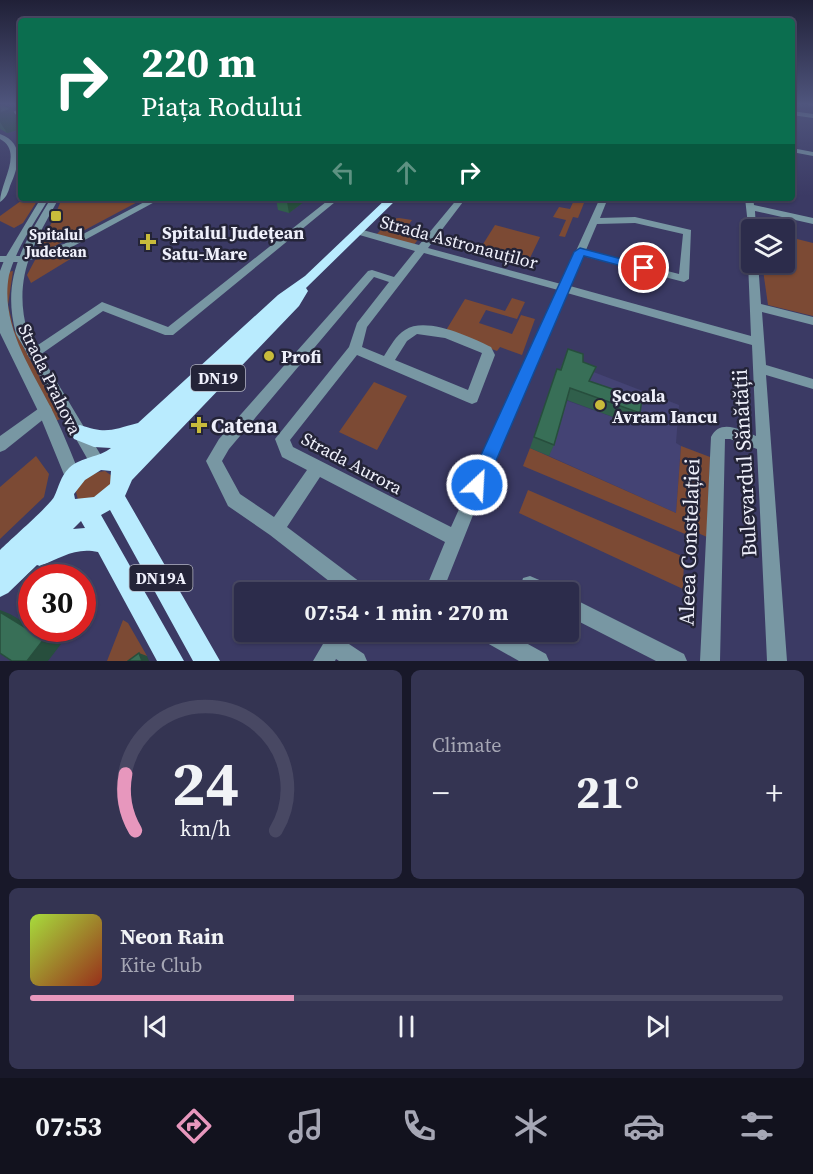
<!DOCTYPE html>
<meta charset="utf-8">
<style>
body{margin:0;font-family:"Source Serif 4",serif;background:#343452;color:#f1f3f6;height:100vh;display:flex;flex-direction:column;font-size:22px;white-space:nowrap}
*{box-sizing:border-box;margin:0}
p{font-size:20px;color:#a6a7b5}
.icon{flex:none;width:33px;height:33px;fill:none;stroke:currentColor;stroke-width:2;stroke-linecap:round;stroke-linejoin:round}
.map{position:relative;height:661px;overflow:hidden}
.drawer{display:flex;flex-direction:column;gap:9px;padding:9px;background:#181829;flex:1}
.drawer>*{flex:none}
.guide{position:absolute;left:18px;top:18px;width:777px;height:183px;border-radius:6px;box-shadow:0 2px 4px #0004,0 0 0 2px #484863;background:#0b6e4f;color:#fff;overflow:hidden}
.fabs{position:absolute;left:741px;top:219px;display:grid;gap:12px}
.fabs a{display:grid;place-items:center;width:54px;height:54px;border-radius:6px;background:#2c2c4b;box-shadow:0 2px 4px #0004,0 0 0 2px #484863;font-size:30px}
.speed{position:absolute;left:18px;top:564px;display:flex;gap:12px;font-size:30px;font-weight:700;text-align:center}
.speed>*{display:grid;place-content:center;width:78px;height:78px;border-radius:50%;background:#2c2c4b;box-shadow:0 2px 4px #0004,0 0 0 2px #484863;line-height:1}
.speed .limit{border:9px solid #d22;background:#fff;color:#111}
.pin{position:absolute;display:grid;place-items:center;width:51px;height:51px;color:#fff;margin:-26px;border:3px solid #fff;border-radius:50%;box-shadow:0 2px 6px #0007}
.me{position:absolute;width:66px;margin:-33px;rotate:25deg;stroke-linejoin:round;filter:drop-shadow(0 0 4px #0008)}
.turn{display:flex;align-items:center;gap:21px;height:126px;padding:0 24px;font-size:27px}
.turn .icon{width:78px;height:78px;stroke-width:2.5}
.turn b{display:block;font-size:42px;line-height:51px}
.lanes{display:flex;align-items:center;height:57px;padding:0 24px;background:#0003;justify-content:center;gap:30px;direction:ltr}
.lanes .off{opacity:.35}
.big{font-size:45px;font-weight:700;line-height:1.1}
.drawer .card{flex:1;display:flex;flex-direction:column;justify-content:center;gap:9px;min-width:0;padding:0 21px;border-radius:9px;background:#343452}
.drawer .dial{align-items:center;gap:0}
.dial svg{height:156px;overflow:visible;fill:none;stroke:#484863;stroke-width:7;stroke-linecap:round;text-anchor:middle}
.dial text{fill:#f1f3f6;stroke:none}
.song{display:flex;align-items:center;gap:18px}
.cover{width:72px;height:72px;border-radius:9px;background:linear-gradient(135deg,hsl(80 70% 55%),hsl(10 70% 35%))}
.played{height:6px;border-radius:3px;background:linear-gradient(90deg,#e797bd 35%,#484863 35%)}
.keys{display:flex;justify-content:space-around;direction:ltr}
.heat{display:flex;justify-content:space-between;align-items:center;font-size:33px;direction:ltr}
.drawer .tiles{flex:1;display:grid;gap:9px;grid-template-columns:1fr 1fr}
.card:last-child{grid-column:span 2}
.trip{position:absolute;left:234px;top:582px;width:345px;height:60px;border-radius:6px;background:#2c2c4b;box-shadow:0 2px 4px #0004,0 0 0 2px #484863;font-weight:700;line-height:60px;text-align:center}
.dock{display:flex;height:96px;justify-content:space-around;align-items:center;background:#12121e;color:#a6a7b5}
.dock .icon{width:42px;height:42px}
.dock .current{color:#e797bd}
.dock b{font-size:27px;color:#f1f3f6}
.map>svg:first-child{display:block}
.built{fill:#444374}
.green{fill:#7c4a34}
.lines{fill:none;stroke-linecap:round;stroke-linejoin:round}
.minor{fill:#7897a3;fill-rule:evenodd}
.tertiary{fill:#7897a3;fill-rule:evenodd}
.primary{fill:#b9ebfe;fill-rule:evenodd}
.wall{fill:#305f4b}
.shaded-wall{fill:#274e3d}
.building{fill:#386f57;stroke:#274e3d;stroke-width:1.5}
.route{fill:#1a73e8;stroke:#114b97;stroke-width:1.5}
.poi-dot{fill:#c8bb3b;stroke:#242438;stroke-width:2}
.labels{text-anchor:middle;dominant-baseline:central;stroke-width:5;stroke-linejoin:round;paint-order:stroke}
.far-poi-label{font-size:15px;font-weight:bold;fill:#eff0fb;stroke:#242438}
.shield{fill:#242438;stroke:#b2b3c0;stroke-width:1.5}
.shield-label{font-size:16px;font-weight:bold;fill:#eff0fb}
.poi-label{font-size:18px;font-weight:bold;fill:#eff0fb;stroke:#242438;text-anchor:start}
.street-label{font-size:18px;fill:#eff0fb;stroke:#242438}
.near-poi-label{font-size:21px;font-weight:bold;fill:#eff0fb;stroke:#242438;text-anchor:start}
.near-street-label{font-size:21px;fill:#eff0fb;stroke:#242438}
</style>
<div class="map">
<svg width="813" height="661" viewBox="0 0 813 661">
<rect width="100%" height="100%" fill="#3b3a64"/>
<path class="built" d="M 578,366 L 679,405 L 676,443 L 681,446 L 676,513 L 549,456 L 565,400 L 632,424 L 584,392 Z"/>
<path class="green" d="M 25,198 L 39,198 L 23,223 L 14,228 L 0,221 L 0,216 Z
M 62,198 L 145,198 L 51,248 L 39,247 L 53,220 L 60,218 L 62,213 L 56,213 Z
M 575,198 L 586,198 L 578,218 L 573,217 L 565,237 L 559,236 L 566,220 L 553,217 L 559,207 L 570,209 Z
M 399,218 L 412,220 L 403,233 L 419,238 L 414,245 L 377,234 L 391,219 Z
M 495,225 L 540,237 L 530,258 L 532,259 L 530,264 L 480,249 Z
M 785,236 L 813,243 L 813,316 L 768,305 L 762,263 L 784,262 Z
M 57,252 L 72,258 L 31,283 L 27,275 L 35,260 Z
M 13,271 L 8,305 L 14,330 L 62,418 L 56,421 L 13,346 L 4,292 L 8,272 Z
M 512,298 L 525,302 L 517,319 L 486,310 L 479,323 L 512,334 L 521,315 L 535,319 L 522,355 L 500,347 L 497,351 L 445,332 L 465,299 L 505,311 Z
M 374,382 L 407,396 L 377,450 L 339,432 Z
M 681,446 L 710,457 L 707,537 L 691,530 L 685,534 L 523,466 L 530,448 L 676,513 Z
M 36,456 L 49,474 L 44,497 L 0,539 L 0,487 Z
M 105,471 L 112,476 L 113,480 L 105,495 L 78,500 L 76,492 C 81,480 92,472 105,471 Z
M 528,490 L 684,557 L 683,589 L 519,513 Z
M 123,620 L 128,623 L 147,656 L 140,661 L 107,661 Z"/>
<g class="lines">
<path class="minor" d="M 809,104 L 813,104 L 813,106 L 810,105 Z
M 792,111 L 813,114 L 813,118 L 792,115 Z
M 0,134 C 25,143 19,166 10,186 C 8,193 6,198 0,202 C 0,182 24,152 0,139 Z
M 792,148 L 813,152 L 813,156 L 792,152 Z
M 152,198 L 162,198 L 70,248 L 23,262 L 0,262 L 0,256 L 22,256 L 64,244 Z
M 331,198 L 340,198 L 173,335 L 165,335 L 103,311 L 37,357 L 29,357 L 27,354 L 29,351 L 102,302 L 168,327 Z
M 458,198 L 466,198 L 428,248 L 561,284 L 600,198 L 608,198 L 600,218 L 635,217 L 691,230 L 689,279 L 684,282 L 583,256 L 570,286 L 751,336 L 748,262 L 752,259 L 752,262 L 758,262 L 761,304 L 813,317 L 813,325 L 762,312 L 766,365 L 813,379 L 813,389 L 766,375 L 787,661 L 767,661 L 757,449 L 730,439 L 725,439 L 720,661 L 700,661 L 711,437 C 720,418 741,430 756,436 L 752,345 L 567,293 L 485,485 L 446,583 L 446,592 L 428,592 L 428,583 L 445,542 L 320,477 L 287,527 L 364,585 L 366,592 L 343,592 L 270,535 L 228,506 L 206,461 L 219,439 L 368,271 L 372,270 L 394,277 L 415,251 L 356,234 L 356,230 L 359,229 L 419,245 ZM 635,223 L 683,234 L 679,274 L 586,250 L 597,224 ZM 424,253 L 558,290 L 451,527 L 293,447 L 290,440 L 357,355 L 467,402 L 472,404 L 477,402 L 495,355 L 491,347 C 470,337 426,316 405,330 C 396,335 390,347 384,356 L 362,347 L 367,327 ZM 374,277 L 389,282 L 357,323 L 349,347 L 275,439 L 282,457 L 307,470 L 274,517 L 240,494 L 222,461 L 229,449 ZM 417,334 L 445,338 L 482,353 L 468,390 L 395,360 L 407,341 Z
M 745,198 L 753,198 L 754,205 L 813,218 L 813,224 L 755,211 L 756,230 L 752,230 L 752,235 L 749,234 Z
M 45,404 L 50,406 L 52,410 L 50,414 L 5,450 L 0,452 L 0,436 Z
M 530,576 L 551,585 L 553,592 L 523,592 L 521,585 L 523,578 Z
M 568,596 L 684,654 L 687,661 L 656,661 L 568,616 Z
M 330,632 L 351,632 L 346,642 L 364,654 L 367,661 L 339,661 L 336,659 L 335,661 L 313,661 Z
M 477,632 L 506,632 L 546,654 L 549,661 L 519,661 L 480,639 Z"/>
<path class="tertiary" d="M 21,108 L 21,112 L 10,117 L 7,115 Z
M 41,198 L 49,198 C 35,222 17,247 9,275 C 0,323 29,365 50,406 C 62,429 71,453 81,477 L 79,482 L 73,485 L 67,482 L 38,411 L 0,333 L 0,271 L 5,258 Z
M 51,198 L 59,198 C 33,245 12,278 28,334 L 102,457 L 105,462 L 102,467 L 97,469 L 92,467 L 16,334 C 1,278 23,245 51,198 Z"/>
<path class="primary" d="M 387,198 L 398,198 L 306,288 L 308,291 L 299,306 L 132,480 L 125,496 L 220,661 L 193,661 L 110,510 L 101,515 L 184,661 L 157,661 L 98,552 C 75,547 61,558 40,566 L 37,565 L 8,593 L 0,597 L 0,550 C 11,539 48,507 54,497 C 59,487 60,477 69,468 C 81,457 100,457 111,448 L 94,447 L 74,439 L 71,433 L 74,427 L 80,425 C 106,434 112,430 138,423 L 278,295 L 305,276 ZM 101,470 L 111,471 L 110,484 L 94,497 L 75,499 L 74,494 L 85,480 ZM 81,521 L 85,528 L 73,529 Z"/>
</g>
<path class="wall" d="M 0,104 L 12,109 L 21,124 L 21,129 L 7,133 L 0,129 Z
M 277,198 L 309,198 L 289,213 L 278,210 L 276,199 Z
M 568,349 L 583,362 L 589,381 L 640,413 L 632,424 L 567,400 L 554,445 L 549,456 L 530,448 L 553,380 L 557,369 L 560,370 Z"/>
<path class="shaded-wall" d="M 12,109 L 21,124 L 21,129 L 7,133 L 0,122 L 0,113 Z
M 293,198 L 309,198 L 289,213 L 287,202 Z
M 0,610 L 10,614 L 32,627 L 32,628 L 34,628 L 61,644 L 48,661 L 27,661 L 0,612 Z
M 139,653 L 147,656 L 149,661 L 142,661 Z"/>
<path class="building" d="M 0,104 L 1,104 L 12,109 L 0,113 Z
M 277,198 L 293,198 L 287,202 L 276,199 Z
M 568,349 L 583,354 L 583,362 L 596,367 L 589,381 L 642,399 L 640,413 L 570,388 L 554,445 L 534,437 L 557,369 L 561,370 Z
M 0,612 L 44,639 L 27,661 L 12,661 L 0,653 Z
M 139,653 L 142,661 L 128,661 Z"/>
<linearGradient id="sky" x2="0" y2="1"><stop stop-color="#202037"/><stop offset="0.53" stop-color="#4f557d"/><stop offset="1" stop-color="#4f557d" stop-opacity="0"/></linearGradient>
<rect width="813" height="196" fill="url(#sky)"/>
<path class="route" d="M 580,248 L 648,266 L 649,268 L 644,272 L 584,256 L 483,491 L 477,494 L 470,491 L 468,485 L 470,479 L 574,252 Z"/>
<g class="poi-dot">
<rect x="50" y="210" width="12" height="12" rx="3"/>
<path d="M145 233h6v6h6v6h-6v6h-6v-6h-6v-6h6z"/>
<circle cx="269" cy="356" r="6"/>
<circle cx="600" cy="405" r="6"/>
<path d="M196 416h6v6h6v6h-6v6h-6v-6h-6v-6h6z"/>
</g>
<g class="labels">
<g class="far-poi-label">
<text x="56" y="234">Spitalul<tspan x="56" dy="17">Judetean</tspan></text>
</g>
<g class="shield">
<rect x="191" y="365" width="54" height="26" rx="4.5"/>
<rect x="129.5" y="565" width="63" height="26" rx="4.5"/>
</g>
<g class="shield-label">
<text x="218" y="378">DN19</text>
<text x="161" y="578">DN19A</text>
</g>
<g class="poi-label">
<text x="162" y="232">Spitalul Județean<tspan x="162" dy="21">Satu-Mare</tspan></text>
<text x="281" y="356">Profi</text>
<text x="612" y="395">Școala<tspan x="612" dy="21">Avram Iancu</tspan></text>
</g>
<g class="street-label">
<text transform="translate(459 242) rotate(15)">Strada Astronauților</text>
<text transform="translate(50 379) rotate(64)">Strada Prahova</text>
<text transform="translate(352 463) rotate(28)">Strada Aurora</text>
</g>
<g class="near-poi-label">
<text x="211" y="425">Catena</text>
</g>
<g class="near-street-label">
<text transform="translate(744 463) rotate(-93)">Bulevardul Sănătății</text>
<text transform="translate(689 542) rotate(-88)">Aleea Constelației</text>
</g>
</g>
</svg>
<div class="fabs">
<a><svg class="icon" aria-label="layers" viewBox="0 0 24 24"><path d="M12 4l9 5-9 5-9-5zM3 14l9 5 9-5"/></svg></a>
</div>
<div class="speed"><div class="limit">30</div></div>
<div class="pin" style="left:644px;top:268px;background:#d93025"><svg class="icon" aria-label="arrive" viewBox="0 0 24 24"><path d="M6 21V4h12l-3 4 3 4H6"/></svg></div>
<svg class="me" style="left:477px;top:485px" viewBox="-20 -20 40 40"><circle r="17" fill="#1a73e8" stroke="#fff" stroke-width="3"/><path d="M0-11L8 9 0 5-8 9z" fill="#fff"/></svg>
<div class="trip">07:54 · 1 min · 270 m</div>
<div class="guide">
<div class="turn"><svg class="icon" aria-label="right" viewBox="0 0 24 24"><path d="M7 20v-9h11M14 6l5 5-5 5"/></svg><div><b>220 m</b>Piața Rodului</div></div>
<div class="lanes"><svg class="icon off" aria-label="left" viewBox="0 0 24 24"><path d="M17 20v-9H6M10 6l-5 5 5 5"/></svg><svg class="icon off" aria-label="ahead" viewBox="0 0 24 24"><path d="M12 20V5M6 11l6-6 6 6"/></svg><svg class="icon" aria-label="right" viewBox="0 0 24 24"><path d="M7 20v-9h11M14 6l5 5-5 5"/></svg></div>
</div>
</div>
<section class="drawer">
<div class="tiles">
<div class="card dial"><svg viewBox="0 0 100 80">
<path d="M14 69A42 42 0 1 1 86 69"/>
<path d="M14 69A42 42 0 0 1 9 40" stroke="#e797bd"/>
<text x="50" y="56" font-size="32" font-weight="700">24</text>
<text x="50" y="72" font-size="11">km/h</text>
</svg></div>
<div class="card"><p>Climate</p>
<div class="heat"><a>−</a><b class="big">21°</b><a>+</a></div>
</div>
<div class="card">
<div class="song"><i class="cover"></i><div><b>Neon Rain</b><p>Kite Club</p></div></div>
<div class="played"></div>
<div class="keys"><svg class="icon" aria-label="previous" viewBox="0 0 24 24"><path d="M18 5L8 12l10 7zM5 5v14"/></svg><svg class="icon" aria-label="pause" viewBox="0 0 24 24"><path d="M8 5v14M16 5v14"/></svg><svg class="icon" aria-label="next" viewBox="0 0 24 24"><path d="M6 5l10 7-10 7zM19 5v14"/></svg></div>
</div>
</div>
</section>
<nav class="dock">
<b>07:53</b>
<svg class="icon current" aria-label="directions" viewBox="0 0 24 24"><path d="M12 3l9 9-9 9-9-9zM9 14v-3h6M13 9l2 2-2 2"/></svg>
<svg class="icon" aria-label="music" viewBox="0 0 24 24"><path d="M9 18V5l10-2v13"/><circle cx="6" cy="18" r="3"/><circle cx="16" cy="16" r="3"/></svg>
<svg class="icon" aria-label="phone" viewBox="0 0 24 24"><path d="M5 4h4l2 5-3 2q2 4 5 5l2-3 5 2v4C11 20 4 13 5 4z"/></svg>
<svg class="icon" aria-label="climate" viewBox="0 0 24 24"><path d="M12 3v18M4 7l16 10M4 17L20 7"/></svg>
<svg class="icon" aria-label="car" viewBox="0 0 24 24"><path d="M5 17H2v-5l4-1 3-4h7l3 4 3 1v5h-3M9 17h6M6 11h13"/><circle cx="7" cy="17" r="2"/><circle cx="17" cy="17" r="2"/></svg>
<svg class="icon" aria-label="filters" viewBox="0 0 24 24"><path d="M4 7h16M4 17h16"/><circle cx="9" cy="7" r="2"/><circle cx="15" cy="17" r="2"/></svg>
</nav>
